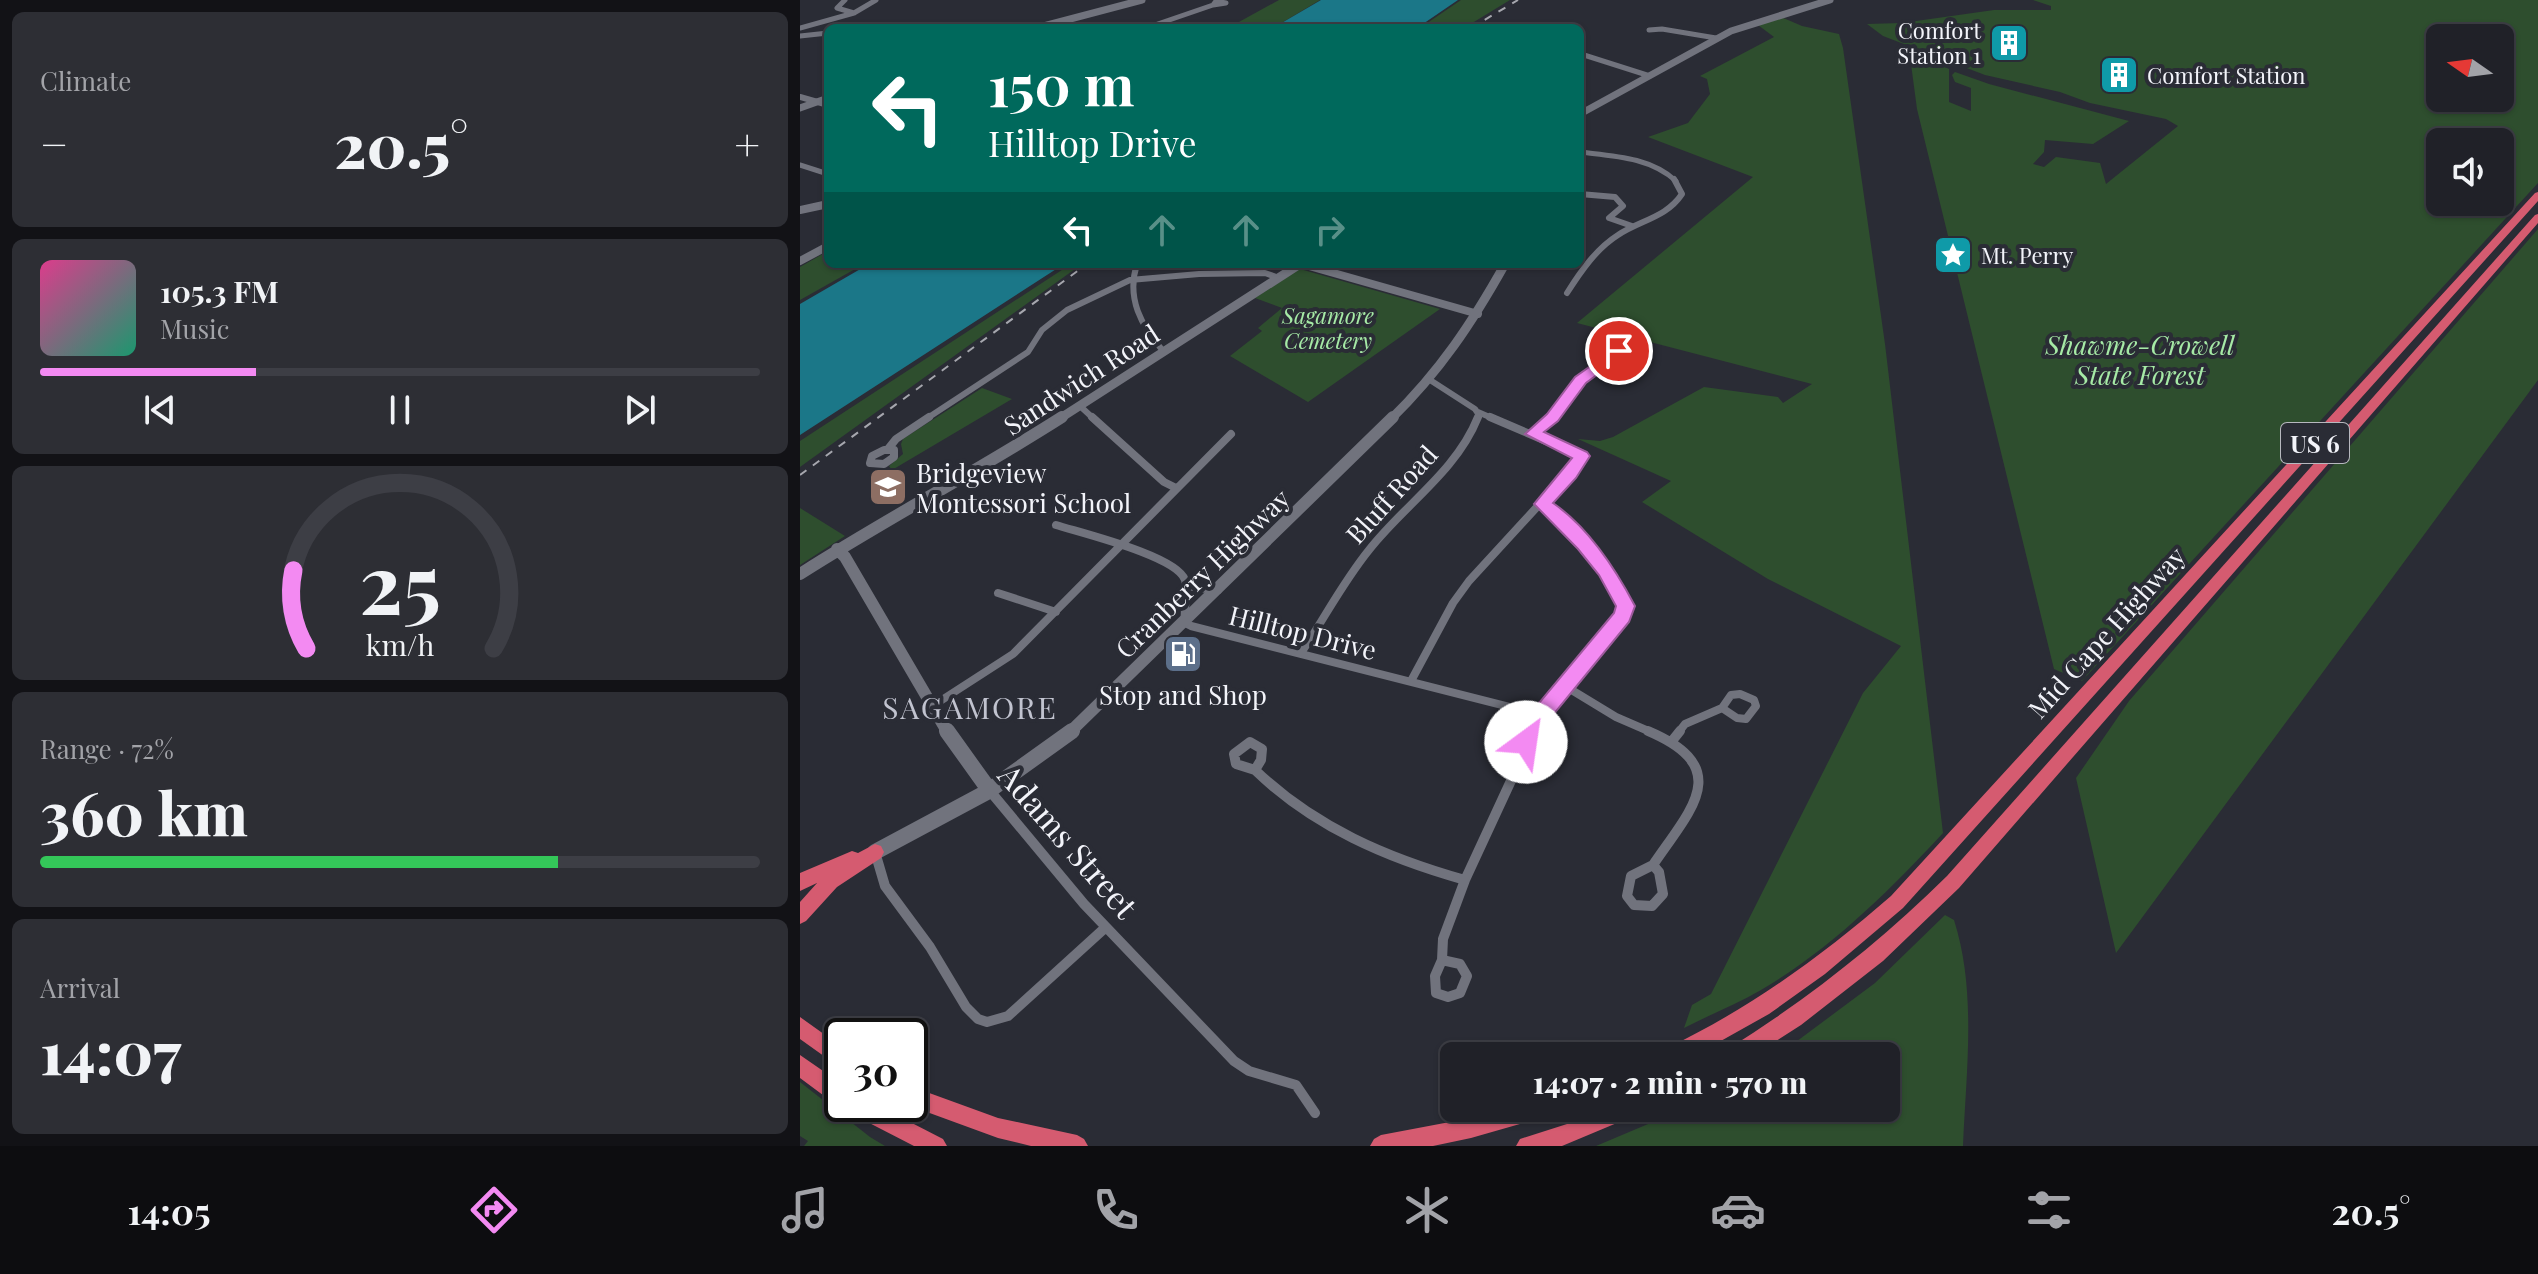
<!DOCTYPE html>
<meta charset="utf-8">
<style>
body{margin:0;font-family:"Playfair Display",serif;background:#2d2e34;color:#f1f3f6;height:100vh;display:flex;flex-direction:column;font-size:30px;white-space:nowrap}
*{box-sizing:border-box;margin:0}
p{font-size:26px;color:#a2a3a8}
.icon{flex:none;width:44px;height:44px;fill:none;stroke:currentColor;stroke-width:2;stroke-linecap:round;stroke-linejoin:round}
.map{position:relative;flex:1;overflow:hidden}
.sheet{display:flex;flex-direction:column;gap:12px;padding:12px;background:#121216;width:800px}
.sheet>*{flex:none}
.guide{position:absolute;left:24px;top:24px;width:760px;height:244px;border-radius:12px;box-shadow:0 2px 6px #0004,0 0 0 2px #3d3e45;background:#00695c;color:#fff;overflow:hidden}
.needle{width:52px;rotate:284deg}
.buttons{position:absolute;left:1626px;top:24px;display:grid;gap:16px}
.buttons a{display:grid;place-items:center;width:88px;height:88px;border-radius:12px;background:#202128;box-shadow:0 2px 6px #0004,0 0 0 2px #3d3e45;font-size:40px}
.speed{position:absolute;left:24px;top:1018px;display:flex;gap:16px;font-size:40px;font-weight:700;text-align:center}
.speed>*{display:grid;place-content:center;width:104px;height:104px;border-radius:50%;background:#202128;box-shadow:0 2px 6px #0004,0 0 0 2px #3d3e45;line-height:1}
.speed .limit{border:4px solid #111;border-radius:12px;background:#fff;color:#111}
.pin{position:absolute;display:grid;place-items:center;width:68px;height:68px;color:#fff;margin:-34px;border:4px solid #fff;border-radius:50%;box-shadow:0 2px 8px #0007}
.me{position:absolute;width:88px;margin:-44px;rotate:31deg;stroke-linejoin:round;filter:drop-shadow(0 0 6px #0008)}
.turn{display:flex;align-items:center;gap:28px;height:168px;padding:0 32px;font-size:36px}
.turn .icon{width:104px;height:104px;stroke-width:2.5}
.turn b{display:block;font-size:56px;line-height:68px}
.lanes{display:flex;align-items:center;height:76px;padding:0 32px;background:#0003;justify-content:center;gap:40px;direction:ltr}
.lanes .off{opacity:.35}
.big{font-size:60px;font-weight:800;line-height:1.1}
.sheet .tile{flex:1;display:flex;flex-direction:column;justify-content:center;gap:12px;min-width:0;padding:0 28px;border-radius:12px;background:#2d2e34}
.sheet .dial{align-items:center;gap:0}
.dial svg{height:208px;overflow:visible;fill:none;stroke:#3d3e45;stroke-width:7;stroke-linecap:round;text-anchor:middle}
.dial text{fill:#f1f3f6;stroke:none}
.song{display:flex;align-items:center;gap:24px}
.cover{width:96px;height:96px;border-radius:12px;background:linear-gradient(135deg,hsl(330 70% 55%),hsl(160 70% 35%))}
.played{height:8px;border-radius:4px;background:linear-gradient(90deg,#f38af2 30%,#3d3e45 30%)}
.keys{display:flex;justify-content:space-around;direction:ltr}
.heat{display:flex;justify-content:space-between;align-items:center;font-size:44px;direction:ltr}
.charge{height:12px;border-radius:6px;background:linear-gradient(90deg,#34c759 72%,#3d3e45 0)}
.trip{position:absolute;left:640px;top:1042px;width:460px;height:80px;border-radius:12px;background:#202128;box-shadow:0 2px 6px #0004,0 0 0 2px #3d3e45;font-weight:800;line-height:80px;text-align:center}
.tabs{display:flex;height:128px;justify-content:space-around;align-items:center;background:#0d0d10;color:#a2a3a8}
.tabs .icon{width:56px;height:56px}
.tabs .selected{color:#f38af2}
.tabs b{font-size:36px;color:#f1f3f6}
main{display:flex;flex:1;min-height:0}
.map>svg:first-child{display:block}
.green{fill:#2e4e2e;fill-rule:evenodd}
.water{fill:#1b7788}
.lines{fill:none;stroke-linecap:round;stroke-linejoin:round}
.minor-far3{stroke:#71737d;stroke-width:5}
.minor-far2{stroke:#71737d;stroke-width:6}
.minor-far1{stroke:#71737d;stroke-width:8}
.minor{stroke:#71737d;stroke-width:10}
.tertiary-far1{stroke:#71737d;stroke-width:6}
.tertiary{stroke:#71737d;stroke-width:8}
.secondary-far3{stroke:#71737d;stroke-width:7}
.secondary-far2{stroke:#71737d;stroke-width:9}
.secondary-far1{stroke:#71737d;stroke-width:12}
.secondary{stroke:#71737d;stroke-width:16}
.motorway{fill:#d55b70;fill-rule:evenodd}
.rail{stroke:#a6a7ae;stroke-width:2;stroke-dasharray:8 8;stroke-linecap:butt}
.route{fill:#f38af2;stroke:#9e5a9d;stroke-width:2}
.labels{text-anchor:middle;dominant-baseline:central;stroke-width:8;stroke-linejoin:round;paint-order:stroke}
.far-poi-label{font-size:22px;fill:#f3f4fa;stroke:#2a2c35;text-anchor:start}
.far-park-label{font-size:22px;font-style:italic;fill:#a6eaa6;stroke:#2a2c35}
.shield{fill:#2a2c35;stroke:#b7b8bf;stroke-width:2}
.shield-label{font-size:24px;font-weight:bold;fill:#f3f4fa}
.park-label{font-size:26px;font-style:italic;fill:#a6eaa6;stroke:#2a2c35}
.street-label{font-size:26px;fill:#f3f4fa;stroke:#2a2c35}
.poi-label{font-size:26px;fill:#f3f4fa;stroke:#2a2c35;text-anchor:start}
.quarter-label{font-size:30px;letter-spacing:2px;fill:#c1c3cf;stroke:#2a2c35}
.near-street-label{font-size:32px;fill:#f3f4fa;stroke:#2a2c35}
</style>
<main>
<section class="sheet">
<div class="tile"><p>Climate</p>
<div class="heat"><a>−</a><b class="big">20.5°</b><a>+</a></div>
</div>
<div class="tile">
<div class="song"><i class="cover"></i><div><b>105.3 FM</b><p>Music</p></div></div>
<div class="played"></div>
<div class="keys"><svg class="icon" aria-label="previous" viewBox="0 0 24 24"><path d="M18 5L8 12l10 7zM5 5v14"/></svg><svg class="icon" aria-label="pause" viewBox="0 0 24 24"><path d="M8 5v14M16 5v14"/></svg><svg class="icon" aria-label="next" viewBox="0 0 24 24"><path d="M6 5l10 7-10 7zM19 5v14"/></svg></div>
</div>
<div class="tile dial"><svg viewBox="0 0 100 80">
<path d="M14 69A42 42 0 1 1 86 69"/>
<path d="M14 69A42 42 0 0 1 9 39" stroke="#f38af2"/>
<text x="50" y="56" font-size="32" font-weight="700">25</text>
<text x="50" y="72" font-size="11">km/h</text>
</svg></div>
<div class="tile"><p>Range · 72%</p><b class="big">360 km</b><div class="charge"></div></div>
<div class="tile"><p>Arrival</p><b class="big">14:07</b></div>
</section>
<div class="map">
<svg width="1738" height="1146" viewBox="0 0 1738 1146">
<rect width="100%" height="100%" fill="#2a2c35"/>
<path class="green" d="M 479,0 L 520,0 L 473,28 L 428,28 Z
M 661,0 L 710,0 L 664,28 L 620,28 Z
M 1233,0 L 1738,0 L 1738,183 L 1282,681 L 1254,669 L 1117,109 L 1109,49 L 1149,69 L 1149,102 L 1171,111 L 1171,88 L 1155,82 L 1152,75 L 1155,72 L 1189,84 L 1329,121 L 1293,144 L 1245,140 L 1244,152 L 1233,164 L 1244,167 L 1256,157 L 1300,163 L 1306,184 L 1378,126 L 1366,119 L 1290,103 L 1260,92 L 1185,75 L 1083,36 L 1067,24 L 1102,23 L 1194,10 L 1251,10 L 1251,6 ZM 1640,38 L 1700,38 L 1700,98 L 1640,98 ZM 1640,142 L 1700,142 L 1700,202 L 1640,202 Z
M 981,17 L 1002,26 L 1039,34 L 1043,48 L 1085,344 L 1143,833 C 1088,892 1031,949 961,990 C 937,1004 909,1015 884,1028 L 892,1005 L 911,994 L 1063,693 L 1101,646 L 968,579 L 842,502 L 871,481 L 778,439 L 800,441 L 813,437 L 904,387 L 978,397 L 983,403 L 1012,384 L 777,323 L 953,177 L 848,137 L 888,123 L 910,94 L 907,79 L 900,76 L 974,37 L 958,25 Z
M 1738,229 L 1738,380 L 1316,953 L 1276,778 L 1329,701 Z
M 28,251 L 28,264 L 64,264 L 0,300 L 0,267 Z
M 271,264 L 282,264 L 0,467 L 0,441 Z
M 500,269 L 640,309 L 508,402 L 430,356 L 462,331 L 458,328 L 482,308 L 455,298 Z
M 182,388 L 212,399 L 92,470 L 89,466 L 103,454 L 101,444 L 103,439 Z
M 0,508 L 45,536 L 0,565 Z
M 1145,915 L 1154,920 C 1177,992 1166,1072 1163,1146 L 796,1146 L 886,1108 L 1086,1108 L 1086,1056 L 977,1056 L 1075,983 Z
M 0,1082 L 70,1137 L 85,1146 L 4,1146 L 8,1141 L 0,1136 Z"/>
<path class="water" d="M 521,0 L 658,0 L 617,28 L 473,28 Z
M 69,264 L 264,264 L 0,435 L 0,304 Z"/>
<g class="lines">
<path class="minor-far3" d="M 45,0 L 37,8 L 54,13
M 416,1 L 426,3 L 413,5 Z
M 0,28 L 54,13 L 76,0
M 256,28 L 269,28
M 346,28 L 413,5
M 849,30 L 862,29 L 916,38
M 0,36 L 28,33
M 784,55 L 850,76
M 780,152 C 813,156 850,157 876,181
M 0,165 L 28,174"/>
<path class="minor-far2" d="M 780,194 L 815,197 L 823,206 L 809,218 L 832,226
M 337,264 C 326,298 341,326 364,352
M 767,293 C 781,271 796,249 818,235 C 840,220 866,218 882,194 L 874,179
M 804,340 L 820,341 L 822,347 L 810,355 L 800,348 Z
M 630,380 L 675,409 L 679,415 L 677,419
M 280,406 L 294,419
M 678,412 L 694,419
M 126,419 L 228,352 L 242,330 L 267,310 L 330,280 L 399,274 L 465,273 L 479,278
M 751,419 L 781,380 L 810,355"/>
<path class="minor-far1" d="M 292,417 L 364,482 L 376,488
M 733,434 L 753,417
M 88,449 L 96,439 L 129,417
M 84,450 L 94,450 L 94,457 L 84,464 L 70,463 L 72,456 Z
M 256,525 C 281,533 377,556 385,580 C 389,592 383,610 385,623 L 391,626 L 741,715 L 822,616 L 825,606 C 807,564 778,531 742,504
M 387,587 L 418,590
M 198,593 L 256,612
M 501,653 C 524,619 543,582 569,550 C 604,505 656,472 678,417
M 611,681 L 653,603 L 669,581 L 781,459 L 781,456 L 690,417
M 765,686 L 816,717 L 853,733
M 940,694 L 954,700 L 956,706 L 946,719 L 937,718 L 922,708 L 931,695 Z
M 131,707 L 213,654 L 431,434
M 733,733 L 741,715
M 878,733 L 885,724 L 922,708"/>
<path class="minor" d="M 848,731 C 935,768 891,809 853,865
M 872,741 L 880,731
M 450,742 L 462,749 L 461,760 L 455,770 L 436,764 L 434,754 Z
M 455,770 C 514,827 587,858 665,880
M 190,791 L 284,904 L 434,1061 L 449,1071 L 496,1085 L 515,1113
M 75,852 L 85,886 L 130,947 L 166,1007 L 178,1019 L 187,1022 L 208,1016 L 306,927
M 853,865 L 859,872 L 863,894 L 852,906 L 834,905 L 827,896 L 831,876 Z
M 642,960 L 643,939 L 665,880 L 734,731
M 642,960 L 660,964 L 667,976 L 660,993 L 648,997 L 636,993 L 635,976 Z"/>
<path class="tertiary-far1" d="M 0,97 L 28,105"/>
<path class="tertiary" d="M 0,210 L 28,204
M 0,261 L 28,246
M 502,264 L 678,314"/>
<path class="secondary-far3" d="M 236,28 L 342,0
M 0,108 L 28,98
M 780,114 L 931,31 L 1030,0"/>
<path class="secondary-far2" d="M 259,419 L 500,264
M 591,419 C 640,371 672,323 705,264"/>
<path class="secondary-far1" d="M 37,549 L 45,557 L 148,733
M 0,574 C 86,519 176,472 262,417
M 269,733 L 593,417"/>
<path class="secondary" d="M 147,731 L 190,791
M 75,852 L 187,792 L 272,731"/>
<path class="motorway" d="M 1738,192 L 1738,201 L 1103,908 L 1025,974 L 969,1014 L 894,1056 L 862,1056 L 865,1049 C 949,1009 1021,957 1091,896 L 1735,193 Z
M 1738,214 L 1738,223 L 1159,888 L 1083,961 L 1001,1025 L 953,1056 L 925,1056 L 928,1049 C 1008,999 1080,942 1147,876 L 1735,215 Z
M 75,844 L 81,846 L 84,852 L 81,858 L 37,887 L 6,921 L 0,924 L 0,902 L 17,883 L 0,891 L 0,873 L 52,851 L 58,853 Z
M 0,1017 L 42,1047 L 42,1069 L 0,1039 Z
M 0,1055 L 42,1084 L 42,1104 L 75,1104 L 143,1139 L 147,1146 L 114,1146 L 46,1111 L 44,1106 L 35,1104 L 0,1078 Z
M 110,1086 L 198,1118 L 277,1135 L 284,1139 L 288,1146 L 231,1146 L 198,1138 L 105,1104 L 110,1104 Z
M 705,1108 L 751,1108 L 748,1115 L 741,1118 L 671,1138 L 633,1146 L 570,1146 L 574,1139 L 581,1135 L 671,1118 Z
M 804,1108 L 839,1108 L 836,1115 L 762,1146 L 716,1146 L 720,1139 L 767,1124 Z"/>
<path class="rail" d="M 671,28 L 718,0
M 0,475 L 287,264"/>
</g>
<path class="route" d="M 819,346 L 827,351 L 825,354 L 786,383 L 758,421 L 744,432 L 787,452 L 790,456 L 776,478 L 753,503 C 788,527 815,568 835,606 L 829,622 L 748,721 L 734,749 L 726,752 L 719,749 L 716,742 L 734,709 L 814,613 L 816,606 L 799,575 L 778,549 L 734,504 L 772,458 L 725,434 L 747,414 L 775,377 Z"/>
<defs>
<symbol id="building-square" viewBox="-11 -11 22 22"><rect x="-9" y="-9" width="18" height="18" rx="4" fill="#0f9aa8" stroke="#2a2c35"/><path d="M-4-6H4V6H1V3H-1V6H-4ZM-2.5-4.3h1.7v1.8h-1.7ZM.8-4.3h1.7v1.8H.8ZM-2.5-1h1.7V.8h-1.7ZM.8-1h1.7V.8H.8Z" fill="#fff"/></symbol>
<symbol id="sight-square" viewBox="-11 -11 22 22"><rect x="-9" y="-9" width="18" height="18" rx="4" fill="#0f9aa8" stroke="#2a2c35"/><path d="M0-6L1.8-2.2L6-1.7L2.9 1.2L3.7 5.4L0 3.3L-3.7 5.4L-2.9 1.2L-6-1.7L-1.8-2.2Z" fill="#fff"/></symbol>
<symbol id="school-square" viewBox="-11 -11 22 22"><rect x="-9" y="-9" width="18" height="18" rx="4" fill="#8d6e63" stroke="#2a2c35"/><path d="M0-5L7-2L0 1L-7-2ZM-4 1L0 2.5L4 1V4Q0 6-4 4Z" fill="#fff"/></symbol>
<symbol id="fuel-square" viewBox="-11 -11 22 22"><rect x="-9" y="-9" width="18" height="18" rx="4" fill="#5c6f8a" stroke="#2a2c35"/><path d="M-5.5-6h7V0h2V4h1.3V-2.5L3-4.5l.8-.8L6-3V5H2.5V1h-1V6h-7ZM-4.2-4.7v3.2H.2V-4.7Z" fill="#fff"/></symbol>
</defs>
<g fill-rule="evenodd">
<use href="#building-square" x="1187" y="21" width="44" height="44"/>
<use href="#building-square" x="1297" y="53" width="44" height="44"/>
<use href="#sight-square" x="1131" y="233" width="44" height="44"/>
<use href="#school-square" x="66" y="465" width="44" height="44"/>
<use href="#fuel-square" x="361" y="632" width="44" height="44"/>
</g>
<g class="labels">
<g class="far-poi-label">
<text x="1181" y="30" text-anchor="end">Comfort<tspan x="1181" dy="25">Station 1</tspan></text>
<text x="1347" y="75">Comfort Station</text>
<text x="1181" y="255">Mt. Perry</text>
</g>
<g class="far-park-label">
<text x="528" y="315">Sagamore<tspan x="528" dy="25">Cemetery</tspan></text>
</g>
<rect class="shield" x="1481" y="423" width="68" height="40" rx="6"/>
<g class="shield-label">
<text x="1515" y="443">US 6</text>
</g>
<g class="park-label">
<text x="1340" y="344">Shawme-Crowell<tspan x="1340" dy="30">State Forest</tspan></text>
</g>
<g class="street-label">
<text transform="translate(281 379) rotate(-33)">Sandwich Road</text>
<text transform="translate(591 494) rotate(-48)">Bluff Road</text>
<text transform="translate(402 573) rotate(-44)">Cranberry Highway</text>
<text transform="translate(503 632) rotate(14)">Hilltop Drive</text>
<text transform="translate(1306 632) rotate(-48)">Mid Cape Highway</text>
</g>
<g class="poi-label">
<text x="116" y="472">Bridgeview<tspan x="116" dy="30">Montessori School</tspan></text>
<text x="383" y="694" text-anchor="middle">Stop and Shop</text>
</g>
<g class="quarter-label">
<text x="170" y="707">SAGAMORE</text>
</g>
<g class="near-street-label">
<text transform="translate(269 840) rotate(49)">Adams Street</text>
</g>
</g>
</svg>
<div class="buttons">
<a><svg class="needle" viewBox="-14 -14 28 28"><path d="M0-13l5 13h-10z" fill="#e53935"/><path d="M0 13l5-13h-10z" fill="#a2a3a8"/></svg></a>
<a><svg class="icon" aria-label="sound" viewBox="0 0 24 24"><path d="M4 9h4l5-4v14l-5-4H4zM17 9q2 3 0 6"/></svg></a>
</div>
<div class="speed"><div class="limit">30</div></div>
<div class="pin" style="left:819px;top:351px;background:#d93025"><svg class="icon" aria-label="arrive" viewBox="0 0 24 24"><path d="M6 21V4h12l-3 4 3 4H6"/></svg></div>
<svg class="me" style="left:726px;top:742px" viewBox="-20 -20 40 40"><circle r="19" fill="#fff"/><path d="M0-13L10 11 0 6-10 11z" fill="#f38af2"/></svg>
<div class="trip">14:07 · 2 min · 570 m</div>
<div class="guide">
<div class="turn"><svg class="icon" aria-label="left" viewBox="0 0 24 24"><path d="M17 20v-9H6M10 6l-5 5 5 5"/></svg><div><b>150 m</b>Hilltop Drive</div></div>
<div class="lanes"><svg class="icon" aria-label="left" viewBox="0 0 24 24"><path d="M17 20v-9H6M10 6l-5 5 5 5"/></svg><svg class="icon off" aria-label="ahead" viewBox="0 0 24 24"><path d="M12 20V5M6 11l6-6 6 6"/></svg><svg class="icon off" aria-label="ahead" viewBox="0 0 24 24"><path d="M12 20V5M6 11l6-6 6 6"/></svg><svg class="icon off" aria-label="right" viewBox="0 0 24 24"><path d="M7 20v-9h11M14 6l5 5-5 5"/></svg></div>
</div>
</div>
</main>
<nav class="tabs">
<b>14:05</b>
<svg class="icon selected" aria-label="directions" viewBox="0 0 24 24"><path d="M12 3l9 9-9 9-9-9zM9 14v-3h6M13 9l2 2-2 2"/></svg>
<svg class="icon" aria-label="music" viewBox="0 0 24 24"><path d="M9 18V5l10-2v13"/><circle cx="6" cy="18" r="3"/><circle cx="16" cy="16" r="3"/></svg>
<svg class="icon" aria-label="phone" viewBox="0 0 24 24"><path d="M5 4h4l2 5-3 2q2 4 5 5l2-3 5 2v4C11 20 4 13 5 4z"/></svg>
<svg class="icon" aria-label="climate" viewBox="0 0 24 24"><path d="M12 3v18M4 7l16 10M4 17L20 7"/></svg>
<svg class="icon" aria-label="car" viewBox="0 0 24 24"><path d="M5 17H2v-5l4-1 3-4h7l3 4 3 1v5h-3M9 17h6M6 11h13"/><circle cx="7" cy="17" r="2"/><circle cx="17" cy="17" r="2"/></svg>
<svg class="icon" aria-label="filters" viewBox="0 0 24 24"><path d="M4 7h16M4 17h16"/><circle cx="9" cy="7" r="2"/><circle cx="15" cy="17" r="2"/></svg>
<b>20.5°</b>
</nav>
